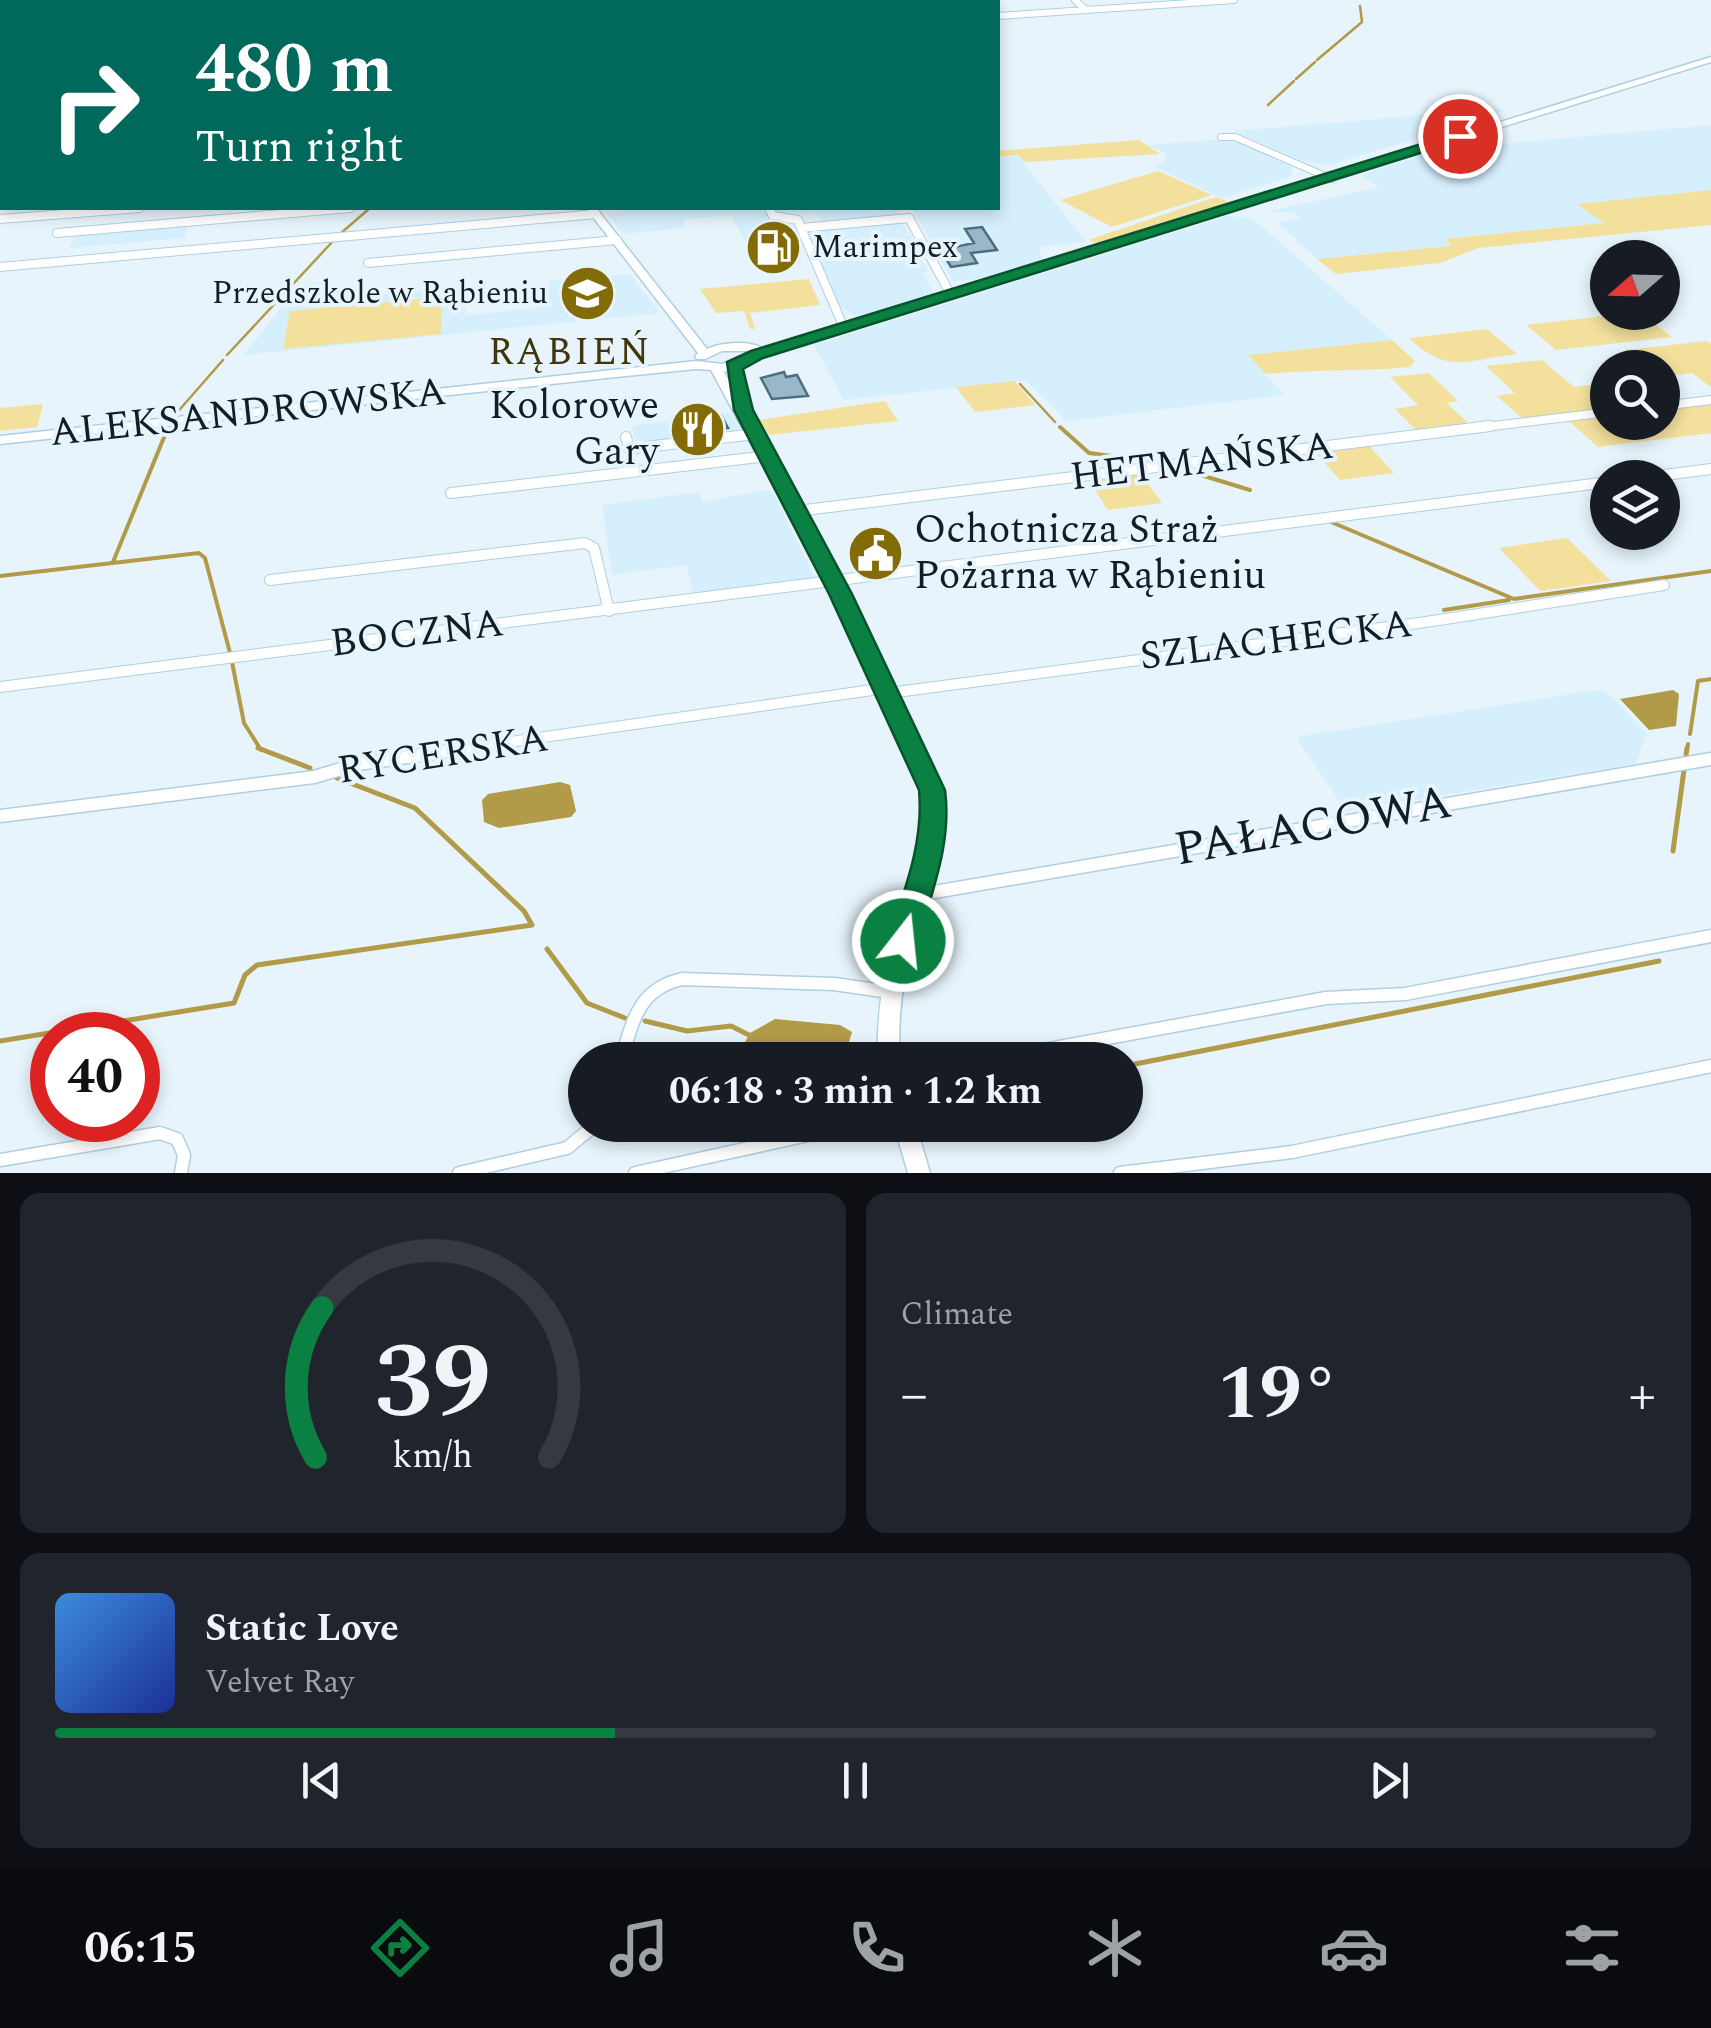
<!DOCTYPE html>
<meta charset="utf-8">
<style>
body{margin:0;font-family:Spectral,serif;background:#20242c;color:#f1f3f6;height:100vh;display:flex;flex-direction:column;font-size:38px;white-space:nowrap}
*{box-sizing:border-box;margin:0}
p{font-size:32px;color:#9ea1a6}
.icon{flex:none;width:55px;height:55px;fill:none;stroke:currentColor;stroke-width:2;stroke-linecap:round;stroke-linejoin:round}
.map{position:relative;height:1173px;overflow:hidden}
.details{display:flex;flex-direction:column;gap:20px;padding:20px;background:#0d0f14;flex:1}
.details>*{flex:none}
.hud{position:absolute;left:0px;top:0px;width:1000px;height:210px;box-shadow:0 5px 15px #0003;background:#00695c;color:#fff;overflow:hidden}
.needle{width:65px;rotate:250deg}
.controls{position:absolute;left:1590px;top:240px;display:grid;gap:20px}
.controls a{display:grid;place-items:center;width:90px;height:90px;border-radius:50%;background:#171b24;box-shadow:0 5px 15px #0003;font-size:50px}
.speed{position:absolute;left:30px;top:1012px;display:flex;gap:20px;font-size:50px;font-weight:700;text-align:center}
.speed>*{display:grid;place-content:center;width:130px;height:130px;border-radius:50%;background:#171b24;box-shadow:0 5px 15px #0003;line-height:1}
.speed .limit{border:15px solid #d22;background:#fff;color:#111}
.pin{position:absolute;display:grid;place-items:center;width:85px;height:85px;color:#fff;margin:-42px;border:5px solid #fff;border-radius:50%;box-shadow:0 2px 10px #0007}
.me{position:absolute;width:110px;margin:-55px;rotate:16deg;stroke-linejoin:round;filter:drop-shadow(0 0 8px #0008)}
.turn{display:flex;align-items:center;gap:35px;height:210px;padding:0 30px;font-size:45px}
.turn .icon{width:130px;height:130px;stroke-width:2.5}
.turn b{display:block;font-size:70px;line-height:85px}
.big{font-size:75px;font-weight:700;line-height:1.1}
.details .tile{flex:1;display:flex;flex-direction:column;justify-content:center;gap:15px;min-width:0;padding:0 35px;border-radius:20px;background:#20242c}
.details .dial{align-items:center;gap:0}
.dial svg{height:260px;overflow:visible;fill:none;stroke:#363941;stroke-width:7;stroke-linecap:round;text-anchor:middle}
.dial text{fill:#f1f3f6;stroke:none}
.song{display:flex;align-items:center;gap:30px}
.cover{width:120px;height:120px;border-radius:15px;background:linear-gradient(135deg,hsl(210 70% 55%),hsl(230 70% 35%))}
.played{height:10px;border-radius:5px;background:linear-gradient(90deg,#0b8043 35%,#363941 35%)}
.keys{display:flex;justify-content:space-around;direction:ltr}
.heat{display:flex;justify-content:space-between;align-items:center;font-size:55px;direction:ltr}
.details .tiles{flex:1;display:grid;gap:20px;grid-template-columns:1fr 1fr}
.tile:last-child{grid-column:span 2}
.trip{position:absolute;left:568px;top:1042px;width:575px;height:100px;border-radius:50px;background:#171b24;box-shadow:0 5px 15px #0003;font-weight:700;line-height:100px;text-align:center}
.tab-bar{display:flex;height:160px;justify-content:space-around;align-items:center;background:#090b0e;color:#9ea1a6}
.tab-bar .icon{width:70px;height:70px}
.tab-bar .on{color:#0b8043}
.tab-bar b{font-size:45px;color:#f1f3f6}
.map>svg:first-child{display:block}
.built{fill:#d6effd}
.green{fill:#f3e09d}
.water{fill:#b29b48}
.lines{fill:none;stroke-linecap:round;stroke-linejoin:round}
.stream-far2{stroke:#b29b48;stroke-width:2.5}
.stream-far1{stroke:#b29b48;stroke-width:4}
.stream{stroke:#b29b48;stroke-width:5}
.building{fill:#98b8ca;stroke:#4f6d7d;stroke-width:2.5}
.street-far3-casing{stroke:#aecfe1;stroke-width:8}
.street-far2-casing{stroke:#aecfe1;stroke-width:10}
.street-far1-casing{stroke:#aecfe1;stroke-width:12}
.street-casing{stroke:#aecfe1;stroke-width:15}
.secondary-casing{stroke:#aecfe1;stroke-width:3}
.street-far3{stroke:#fff;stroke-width:6}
.street-far2{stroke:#fff;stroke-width:8}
.street-far1{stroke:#fff;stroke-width:10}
.street{stroke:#fff;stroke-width:12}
.secondary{fill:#fff;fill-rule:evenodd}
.route{fill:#0b8043;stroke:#07532c;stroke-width:2.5}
.labels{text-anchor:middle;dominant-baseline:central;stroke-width:8;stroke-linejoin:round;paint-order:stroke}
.far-poi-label{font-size:32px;fill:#121e25;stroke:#e7f4fc;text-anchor:start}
.far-quarter-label{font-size:38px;letter-spacing:2.5px;fill:#41360b;stroke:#e7f4fc}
.poi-label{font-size:40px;fill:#121e25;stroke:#e7f4fc;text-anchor:end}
.street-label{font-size:40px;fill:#121e25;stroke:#e7f4fc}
.near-street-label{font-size:48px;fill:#121e25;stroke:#e7f4fc}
</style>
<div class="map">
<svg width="1711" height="1173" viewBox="0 0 1711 1173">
<rect width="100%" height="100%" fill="#e7f4fc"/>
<path class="built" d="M 1499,109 L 1505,111 L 1329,165 L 1306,162 L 1233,131 Z
M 1711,125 L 1711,191 L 1579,204 L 1606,223 L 1447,239 L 1453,246 L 1317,259 L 1278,223 L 1301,219 L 1293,212 L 1265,212 L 1380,187 L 1360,175 L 1443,149 Z
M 1212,140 L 1237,142 L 1292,166 L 1292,176 L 1222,198 L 1153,166 L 1165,162 L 1165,153 L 1147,145 Z
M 1018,156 L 1086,242 L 1038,247 L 1044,260 L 990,277 L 953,282 L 912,208 L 998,208 L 998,158 Z
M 652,208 L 765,208 L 769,217 L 785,220 L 802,263 L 757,263 L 731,215 L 683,219 L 686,228 L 623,234 L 606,212 Z
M 774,208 L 899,208 L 903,216 L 822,223 L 817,213 L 781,216 Z
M 1227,216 L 1252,218 L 1392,340 L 1249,355 L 1284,395 L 1067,421 L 1026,380 L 844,400 L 814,345 Z
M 900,222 L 916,243 L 912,245 L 929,271 L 921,273 L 935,294 L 858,318 L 840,306 L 808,234 L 815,229 Z
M 189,223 L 184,238 L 69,248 L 77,232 Z
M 630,274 L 660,313 L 244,355 L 300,284 L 325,282 L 325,300 L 465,286 L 466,315 L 537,308 L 535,291 L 550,289 L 549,281 Z
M 731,413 L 741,433 L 636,445 L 632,426 Z
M 765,490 L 773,492 L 815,578 L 694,595 L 686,565 L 612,575 L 602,505 L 699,492 L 702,502 Z
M 1604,689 L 1647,734 L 1635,764 L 1346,811 L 1296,737 Z"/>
<path class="green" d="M 1139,140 L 1160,154 L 1025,162 L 1018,155 L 998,157 L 998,151 Z
M 1158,171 L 1212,195 L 1112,227 L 1060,200 Z
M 1711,190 L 1711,225 L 1479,248 L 1440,263 L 1336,274 L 1317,259 L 1452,246 L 1445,239 L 1604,223 L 1577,204 Z
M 1216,197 L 1229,202 L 1097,243 L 1088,240 Z
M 809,279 L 820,305 L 750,313 L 755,329 L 750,329 L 744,311 L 716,313 L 700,289 Z
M 442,297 L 441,334 L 283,349 L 290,311 Z
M 1639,312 L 1672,337 L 1556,350 L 1526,325 Z
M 1487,329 L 1517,354 C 1466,360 1448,375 1409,338 Z
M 1392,340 L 1415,361 L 1410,367 C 1359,372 1316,369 1266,374 L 1248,355 Z
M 1706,341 L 1711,344 L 1711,387 L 1692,373 L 1663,377 L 1662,368 L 1648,367 L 1626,350 Z
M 1542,360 L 1574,387 L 1600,384 L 1607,390 L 1607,409 L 1523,419 L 1497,396 L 1515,393 L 1486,366 Z
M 1429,373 L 1458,401 L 1447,403 L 1471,426 L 1418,432 L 1395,409 L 1418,405 L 1390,377 Z
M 1015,381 L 1035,405 L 975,412 L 956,387 Z
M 885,401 L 898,421 L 769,435 L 759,420 Z
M 1711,403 L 1711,433 L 1598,447 L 1569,421 L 1607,416 L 1608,422 L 1662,422 L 1663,409 Z
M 43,404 L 37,427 L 0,431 L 0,408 Z
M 1369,446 L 1394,473 L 1340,480 L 1315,452 Z
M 1140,473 L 1162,503 L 1108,510 L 1088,479 Z
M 1567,538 L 1611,581 L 1540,591 L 1499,548 Z"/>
<path class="water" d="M 1673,690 L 1679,694 L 1676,726 L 1649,730 L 1620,699 Z
M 560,782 L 570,785 L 576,811 L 571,817 L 499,828 L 484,822 L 482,800 L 488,794 Z
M 775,1019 L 840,1025 L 852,1032 L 844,1059 L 735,1060 L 750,1033 Z"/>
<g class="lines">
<path class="stream-far2" d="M 1317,60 L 1362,22 L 1360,6
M 1296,79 L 1315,62
M 1268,105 L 1294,81
M 340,234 L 370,208
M 227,355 L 334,240
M 1020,384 L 1055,422
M 174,416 L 223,360"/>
<path class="stream-far1" d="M 1060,427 L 1089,453 L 1158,462
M 1181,469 L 1250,490
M 1331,522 L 1514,599 L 1711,571
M 113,562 L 167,430
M 0,576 L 199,553 L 205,558 L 230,653
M 1444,610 L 1509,600
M 232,662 L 244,723 L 261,750
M 1690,734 L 1698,681 L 1711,679
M 1687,750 L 1688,744"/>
<path class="stream" d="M 258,748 L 310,768
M 1673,851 L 1687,748
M 547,949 L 587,1003 L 625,1018
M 645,1021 L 687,1031 L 731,1026 L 753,1037
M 0,1041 L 234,1003 L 245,975 L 257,965 L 532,925 L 524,911 L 415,808 L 337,778
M 1125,1066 L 1659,961"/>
</g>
<path class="building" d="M 982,227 L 997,250 L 971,253 L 977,263 L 951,267 L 941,250 L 974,243 L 965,229 Z
M 784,372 L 786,377 L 797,375 L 808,396 L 772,399 L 761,378 Z
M 721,415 L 728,428 L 681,434 L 676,425 Z"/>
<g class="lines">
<defs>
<path id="street-far3" d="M 1075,0 L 1086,10
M 0,2 L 29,0
M 650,2 L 691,0
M 998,16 L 1234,0
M 1221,137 L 1235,137 L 1332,179"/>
<path id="street-far2" d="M 769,208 L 773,216 L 798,220 L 801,228
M 0,219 L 140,208
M 57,233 L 350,208
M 368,263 L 617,240
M 0,267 L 596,214
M 844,328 L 801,228 L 909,218 L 951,295
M 1662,406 L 1711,400
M 1469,429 L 1608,412"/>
<path id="street-far1" d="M 626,437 L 629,449 L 755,434
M 1642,478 L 1711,469
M 451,493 L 768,456
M 797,511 L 1490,426
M 270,580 L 585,543 L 594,548 L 609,611
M 0,687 L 1608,482
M 889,693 L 1426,622 L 1664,585
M 454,750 L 886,688"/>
<path id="street" d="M 0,816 L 314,777 L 358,764 L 471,748
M 917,895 L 1711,759
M 621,1060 C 633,1021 638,989 682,979 L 834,984 L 890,992
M 988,1060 L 1326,998 L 1405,994 L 1711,936
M 0,1160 L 160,1133 L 177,1139 L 184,1155 L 181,1173
M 459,1173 L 567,1148 L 595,1125
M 635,1173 L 854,1125
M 1120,1173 L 1292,1152 L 1711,1066"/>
<path id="secondary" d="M 426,0 L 434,0 L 436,2 L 428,2 Z
M 1711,57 L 1711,62 L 756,359 L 724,372 L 848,594 L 941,790 C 948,840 927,888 914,936 C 903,977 897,1017 900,1060 L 878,1060 C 876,1017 883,977 894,936 C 908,888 930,840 923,790 L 832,594 L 711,370 L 696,369 L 616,377 L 0,444 L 0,436 L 696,361 L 723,364 L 754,351 L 722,351 L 705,359 L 697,359 L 695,356 L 698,353 L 586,208 L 596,208 L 707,349 C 722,342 751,340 764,349 Z
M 894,1125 L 916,1125 L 930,1173 L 908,1173 Z"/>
</defs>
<use href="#street-far3" class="street-far3-casing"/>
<use href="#street-far2" class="street-far2-casing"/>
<use href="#street-far1" class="street-far1-casing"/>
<use href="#street" class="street-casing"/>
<use href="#secondary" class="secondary-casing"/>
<use href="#street-far3" class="street-far3"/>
<use href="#street-far2" class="street-far2"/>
<use href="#street-far1" class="street-far1"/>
<use href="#street" class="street"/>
<use href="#secondary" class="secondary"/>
</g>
<path class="route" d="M 1460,132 L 1465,139 L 763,358 L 743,369 L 753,410 L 852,594 L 945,790 C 952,843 932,891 918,941 L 913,949 L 892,949 L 888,941 C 904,891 924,843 919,790 L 829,594 L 734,410 L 727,362 L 751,351 Z"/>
<defs>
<symbol id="fuel-disc" viewBox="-11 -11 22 22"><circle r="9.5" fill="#836c08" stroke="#e7f4fc"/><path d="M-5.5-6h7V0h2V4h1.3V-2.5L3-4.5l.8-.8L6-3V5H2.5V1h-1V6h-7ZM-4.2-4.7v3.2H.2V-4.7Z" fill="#fff"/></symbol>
<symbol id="school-disc" viewBox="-11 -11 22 22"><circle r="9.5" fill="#836c08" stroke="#e7f4fc"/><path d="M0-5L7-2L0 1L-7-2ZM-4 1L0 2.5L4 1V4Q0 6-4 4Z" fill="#fff"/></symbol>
<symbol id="restaurant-disc" viewBox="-11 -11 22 22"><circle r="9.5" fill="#836c08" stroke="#e7f4fc"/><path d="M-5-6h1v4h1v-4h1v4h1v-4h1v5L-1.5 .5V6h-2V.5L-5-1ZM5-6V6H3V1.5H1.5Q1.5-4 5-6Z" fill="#fff"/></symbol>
<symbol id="civic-disc" viewBox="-11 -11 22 22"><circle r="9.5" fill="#836c08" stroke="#e7f4fc"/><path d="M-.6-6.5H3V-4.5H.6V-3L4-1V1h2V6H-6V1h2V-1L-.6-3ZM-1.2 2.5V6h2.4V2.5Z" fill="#fff"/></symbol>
</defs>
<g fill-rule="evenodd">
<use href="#fuel-disc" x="742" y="216" width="63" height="63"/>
<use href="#school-disc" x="556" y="262" width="63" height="63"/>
<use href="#restaurant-disc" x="666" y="398" width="63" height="63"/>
<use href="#civic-disc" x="844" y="522" width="63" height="63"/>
</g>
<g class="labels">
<g class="far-poi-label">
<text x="812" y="247">Marimpex</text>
<text x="548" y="293" text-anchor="end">Przedszkole w Rąbieniu</text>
</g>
<g class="far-quarter-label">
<text x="570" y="353">RĄBIEŃ</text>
</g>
<g class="poi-label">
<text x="659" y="406">Kolorowe<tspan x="659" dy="46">Gary</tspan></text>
<text x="914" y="530" text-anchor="start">Ochotnicza Straż<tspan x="914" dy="46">Pożarna w Rąbieniu</tspan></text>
</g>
<g class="street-label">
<text transform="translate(248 413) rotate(-6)">ALEKSANDROWSKA</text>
<text transform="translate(1202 462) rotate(-7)">HETMAŃSKA</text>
<text transform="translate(417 634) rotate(-7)">BOCZNA</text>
<text transform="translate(1276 641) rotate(-7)">SZLACHECKA</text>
<text transform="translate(443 755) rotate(-9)">RYCERSKA</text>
</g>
<g class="near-street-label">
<text transform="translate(1313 826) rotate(-10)">PAŁACOWA</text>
</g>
</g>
</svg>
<div class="controls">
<a><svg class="needle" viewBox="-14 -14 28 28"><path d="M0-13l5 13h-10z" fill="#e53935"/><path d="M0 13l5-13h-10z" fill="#9ea1a6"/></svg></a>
<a><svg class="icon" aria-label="search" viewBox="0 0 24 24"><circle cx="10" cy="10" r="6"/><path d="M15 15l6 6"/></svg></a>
<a><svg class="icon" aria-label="layers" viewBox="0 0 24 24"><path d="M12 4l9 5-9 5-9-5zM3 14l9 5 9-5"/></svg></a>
</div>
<div class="speed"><div class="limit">40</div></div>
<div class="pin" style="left:1460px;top:136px;background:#d93025"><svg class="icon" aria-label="arrive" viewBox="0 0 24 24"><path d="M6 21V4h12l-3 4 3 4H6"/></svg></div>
<svg class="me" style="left:903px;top:941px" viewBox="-20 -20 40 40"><circle r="17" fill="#0b8043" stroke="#fff" stroke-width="3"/><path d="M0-11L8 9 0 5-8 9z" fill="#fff"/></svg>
<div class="trip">06:18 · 3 min · 1.2 km</div>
<div class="hud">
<div class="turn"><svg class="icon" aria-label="right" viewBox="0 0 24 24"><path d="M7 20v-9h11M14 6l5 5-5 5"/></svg><div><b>480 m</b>Turn right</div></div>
</div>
</div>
<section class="details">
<div class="tiles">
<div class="tile dial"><svg viewBox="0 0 100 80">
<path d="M14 69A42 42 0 1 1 86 69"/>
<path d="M14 69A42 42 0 0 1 16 23" stroke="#0b8043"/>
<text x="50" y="56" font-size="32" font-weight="700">39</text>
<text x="50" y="72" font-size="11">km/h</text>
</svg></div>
<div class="tile"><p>Climate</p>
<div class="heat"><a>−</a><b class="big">19°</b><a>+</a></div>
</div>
<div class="tile">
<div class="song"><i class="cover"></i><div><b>Static Love</b><p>Velvet Ray</p></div></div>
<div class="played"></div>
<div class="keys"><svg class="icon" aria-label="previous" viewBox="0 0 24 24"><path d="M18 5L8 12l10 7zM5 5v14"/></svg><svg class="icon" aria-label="pause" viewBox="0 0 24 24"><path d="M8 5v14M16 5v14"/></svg><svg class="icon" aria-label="next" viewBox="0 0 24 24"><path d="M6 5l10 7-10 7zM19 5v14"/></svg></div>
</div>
</div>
</section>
<nav class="tab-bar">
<b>06:15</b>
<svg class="icon on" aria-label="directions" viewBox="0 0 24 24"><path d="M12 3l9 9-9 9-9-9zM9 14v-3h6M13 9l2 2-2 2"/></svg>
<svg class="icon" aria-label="music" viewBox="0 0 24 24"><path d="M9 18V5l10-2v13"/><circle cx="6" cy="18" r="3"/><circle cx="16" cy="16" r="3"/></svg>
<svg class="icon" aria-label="phone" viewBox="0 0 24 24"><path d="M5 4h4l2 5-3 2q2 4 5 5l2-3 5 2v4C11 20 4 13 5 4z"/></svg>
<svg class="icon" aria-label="climate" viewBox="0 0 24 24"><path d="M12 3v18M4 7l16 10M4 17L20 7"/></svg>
<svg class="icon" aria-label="car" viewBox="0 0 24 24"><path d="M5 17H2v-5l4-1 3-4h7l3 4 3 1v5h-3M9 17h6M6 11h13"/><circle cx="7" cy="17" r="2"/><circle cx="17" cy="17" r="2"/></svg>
<svg class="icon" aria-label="filters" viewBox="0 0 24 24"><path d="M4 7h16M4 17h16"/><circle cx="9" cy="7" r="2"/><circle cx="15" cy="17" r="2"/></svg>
</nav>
